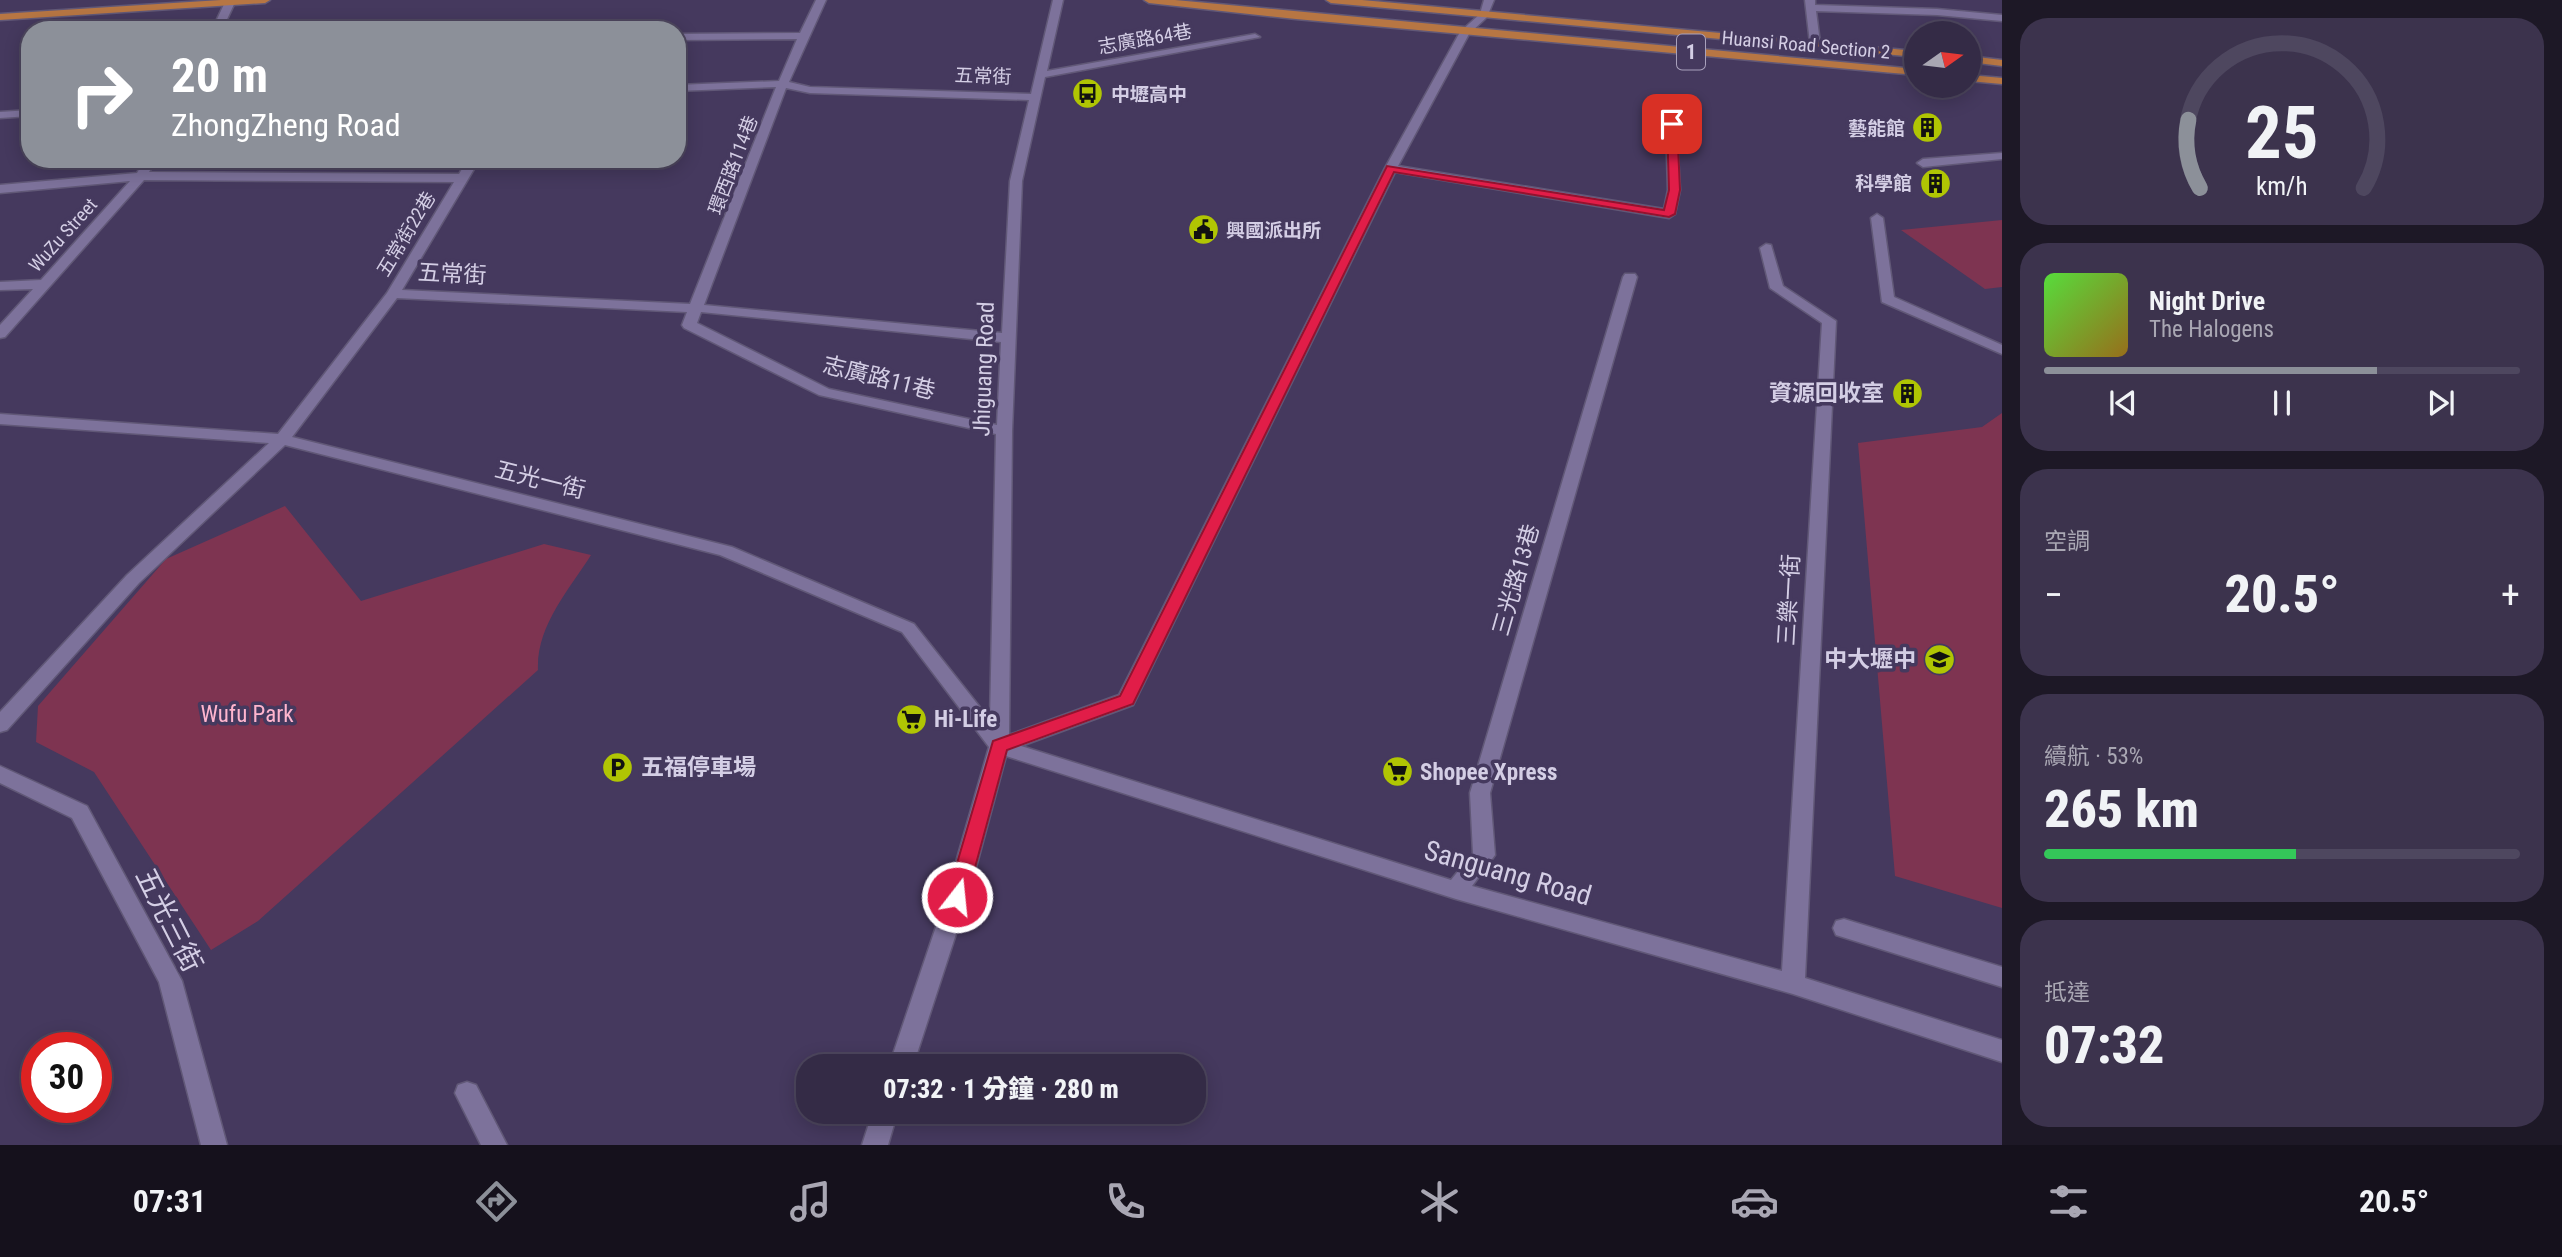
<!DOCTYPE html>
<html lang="zh-TW">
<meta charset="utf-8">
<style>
body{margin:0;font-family:"Roboto Condensed","Noto Sans TC",sans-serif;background:#3c334d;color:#f1f3f6;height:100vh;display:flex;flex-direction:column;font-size:26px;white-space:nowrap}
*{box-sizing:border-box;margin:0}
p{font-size:23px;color:#a9a7b3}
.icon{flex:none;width:38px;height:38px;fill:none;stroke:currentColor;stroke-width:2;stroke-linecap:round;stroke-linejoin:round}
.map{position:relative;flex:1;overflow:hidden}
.details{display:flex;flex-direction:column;gap:18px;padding:18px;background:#1d1826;width:560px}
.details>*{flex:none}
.hud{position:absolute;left:21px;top:21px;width:665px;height:147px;border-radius:28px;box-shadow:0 4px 18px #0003,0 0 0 2px #4e475f;background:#8c9099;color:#fff;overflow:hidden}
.needle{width:46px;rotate:76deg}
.buttons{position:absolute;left:1904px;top:21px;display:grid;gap:14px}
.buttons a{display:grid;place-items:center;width:77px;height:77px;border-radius:50%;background:#342b46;box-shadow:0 4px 18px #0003,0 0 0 2px #4e475f;font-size:35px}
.speed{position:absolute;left:21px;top:1032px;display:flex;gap:14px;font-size:35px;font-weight:700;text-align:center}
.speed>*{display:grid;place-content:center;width:91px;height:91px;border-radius:50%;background:#342b46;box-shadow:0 4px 18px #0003,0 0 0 2px #4e475f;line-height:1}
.speed .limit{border:10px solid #d22;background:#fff;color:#111}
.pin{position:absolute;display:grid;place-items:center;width:60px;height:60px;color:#fff;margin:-30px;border-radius:14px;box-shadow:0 4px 10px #0006}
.me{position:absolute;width:77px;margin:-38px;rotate:16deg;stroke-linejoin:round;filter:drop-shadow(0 0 5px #0008)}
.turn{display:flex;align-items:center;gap:24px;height:147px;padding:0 35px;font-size:32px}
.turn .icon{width:91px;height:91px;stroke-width:2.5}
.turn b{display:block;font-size:49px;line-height:60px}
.big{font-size:52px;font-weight:800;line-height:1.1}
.details .card{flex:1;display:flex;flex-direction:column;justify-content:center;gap:10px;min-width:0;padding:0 24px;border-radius:28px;background:#3c334d}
.details .dial{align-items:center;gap:0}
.dial svg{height:182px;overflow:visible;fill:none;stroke:#4e475f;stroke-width:7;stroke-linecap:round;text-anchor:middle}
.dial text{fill:#f1f3f6;stroke:none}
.song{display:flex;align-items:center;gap:21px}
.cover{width:84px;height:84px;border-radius:10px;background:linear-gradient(135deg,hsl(110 70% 55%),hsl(40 70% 35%))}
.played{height:7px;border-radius:4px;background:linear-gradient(90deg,#8c9099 70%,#4e475f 70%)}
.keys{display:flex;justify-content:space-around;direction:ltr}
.heat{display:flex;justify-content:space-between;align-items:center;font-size:38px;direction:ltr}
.charge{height:10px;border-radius:5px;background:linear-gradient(90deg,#34c759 53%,#4e475f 0)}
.trip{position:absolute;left:796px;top:1054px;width:410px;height:70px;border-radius:28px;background:#342b46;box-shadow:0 4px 18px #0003,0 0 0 2px #4e475f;font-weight:800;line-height:70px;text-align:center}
.menu{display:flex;height:112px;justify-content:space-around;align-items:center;background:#15111c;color:#a9a7b3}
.menu .icon{width:49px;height:49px}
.menu .selected{color:#8c9099}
.menu b{font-size:32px;color:#f1f3f6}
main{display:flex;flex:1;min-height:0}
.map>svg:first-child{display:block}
.green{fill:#7e3451}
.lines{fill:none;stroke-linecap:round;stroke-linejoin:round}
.minor-casing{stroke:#615877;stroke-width:3}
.major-casing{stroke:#615877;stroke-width:3}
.minor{fill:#7d729b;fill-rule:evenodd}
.major{fill:#b77643;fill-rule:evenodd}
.route{fill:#e11d48;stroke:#92132f;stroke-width:2}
.labels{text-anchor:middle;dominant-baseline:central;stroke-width:7;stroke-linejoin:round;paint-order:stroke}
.far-street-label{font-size:19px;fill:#d4cee5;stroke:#45395e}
.far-poi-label{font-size:19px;font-weight:bold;fill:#d4cee5;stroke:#45395e;text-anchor:start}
.shield{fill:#45395e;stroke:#a9a1bc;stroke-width:2}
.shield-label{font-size:21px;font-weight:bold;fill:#d4cee5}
.street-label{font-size:23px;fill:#d4cee5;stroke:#45395e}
.poi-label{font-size:23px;font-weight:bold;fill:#d4cee5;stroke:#45395e;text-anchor:start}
.park-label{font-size:23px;fill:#ffb5ce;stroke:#45395e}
.near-street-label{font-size:28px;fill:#d4cee5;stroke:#45395e}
</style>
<main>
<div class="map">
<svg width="2002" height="1145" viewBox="0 0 2002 1145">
<rect width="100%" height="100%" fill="#45395e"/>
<path class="green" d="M 2002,220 L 2002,287 L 1985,289 L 1901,230 Z
M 2002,413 L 2002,908 L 1895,876 L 1858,443 L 1982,427 Z
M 285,506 L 361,601 L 544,544 L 591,555 C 569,590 536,626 538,670 L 258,921 L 211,950 L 94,772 L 36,742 L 38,706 L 166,559 Z"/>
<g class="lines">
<defs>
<path id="minor" d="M 226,0 L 236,0 L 222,30 L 212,30 Z
M 816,0 L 826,0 L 789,82 L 810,87 L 1031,94 L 1053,0 L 1063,0 L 1047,71 L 1255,34 L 1260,37 L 1045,77 L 1022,181 L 1012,431 L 1009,735 L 1119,695 L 1385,168 L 1460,32 L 1480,14 L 1484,0 L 1494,0 L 1487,17 L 1469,34 L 1398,166 L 1664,209 L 1668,190 L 1666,124 L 1676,122 L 1680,190 L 1675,214 L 1669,218 L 1395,172 L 1133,705 L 1021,746 L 1451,880 L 1473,853 L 1470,793 L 1623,277 L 1625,274 L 1635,274 L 1637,277 L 1490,793 L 1495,855 L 1472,886 L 1782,971 L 1822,323 L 1770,288 L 1760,248 L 1766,244 L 1771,245 L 1783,286 L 1836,321 L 1805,978 L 2002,1040 L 2002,1062 L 1793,994 L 1456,899 L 1006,756 L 968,897 L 913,1066 L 889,1066 L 946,897 L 989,747 L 902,632 L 720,555 L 285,445 L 139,583 L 7,730 L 0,732 L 0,712 L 127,575 L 269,443 L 0,424 L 0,414 L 278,434 L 387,293 L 454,182 L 144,180 L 5,337 L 0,338 L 0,325 L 33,289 L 0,290 L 0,282 L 41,280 L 130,181 L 0,193 L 0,185 L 137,173 L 145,159 L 157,159 L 149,172 L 459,174 L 468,159 L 480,159 L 402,290 L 690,304 L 776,87 L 677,91 L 677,85 L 779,81 L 797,39 L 677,40 L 677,34 L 800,33 ZM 786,88 L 810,93 L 1029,100 L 1010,181 L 1002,333 L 704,305 ZM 397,298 L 687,312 L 682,325 L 684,328 L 819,395 L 996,434 L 990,720 L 914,624 L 732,547 L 292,437 ZM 701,312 L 1001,342 L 997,425 L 829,389 L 697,323 Z
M 1805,0 L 1815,0 L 1815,5 L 1937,9 L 2002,15 L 2002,21 L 1937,15 L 1816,11 L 1820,43 L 1815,46 L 1810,43 Z
M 30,110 L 30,116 L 0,118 L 0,112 Z
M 2002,153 L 2002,159 L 1923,167 L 1917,163 L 1923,159 Z
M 1877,214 L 1883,218 L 1894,297 L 2002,345 L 2002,354 L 1882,302 L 1871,218 Z
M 0,766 L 87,806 L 182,981 L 227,1145 L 201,1145 L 159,982 L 72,818 L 0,783 Z
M 1844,919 L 2002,967 L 2002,987 L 1836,935 L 1833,928 L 1836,921 Z
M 467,1082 L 476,1085 L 507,1145 L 481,1145 L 455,1093 L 458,1085 Z
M 873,1111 L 898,1111 L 888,1145 L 862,1145 Z"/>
<path id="major" d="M 221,0 L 270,0 L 265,3 L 0,20 L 0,14 Z
M 1144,0 L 1175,0 L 1916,69 L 1916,75 L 1296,19 L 1149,3 Z
M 1326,0 L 1362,0 L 1916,51 L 1916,57 L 1331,3 Z
M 1969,56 L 2002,60 L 2002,66 L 1969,62 Z
M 1969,75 L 2002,78 L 2002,84 L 1969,81 Z"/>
</defs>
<use href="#minor" class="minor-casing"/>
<use href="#major" class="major-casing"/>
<use href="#minor" class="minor"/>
<use href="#major" class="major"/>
</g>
<path class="route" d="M 1672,121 L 1677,124 L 1680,190 L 1675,214 L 1669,217 L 1394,172 L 1133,704 L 1007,750 L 967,897 L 964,902 L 957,905 L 950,902 L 947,897 L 993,741 L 1120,696 L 1387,166 L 1664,210 L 1669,190 L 1667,124 Z"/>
<defs>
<symbol id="bus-disc" viewBox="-11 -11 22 22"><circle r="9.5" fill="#b0c503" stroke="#45395e"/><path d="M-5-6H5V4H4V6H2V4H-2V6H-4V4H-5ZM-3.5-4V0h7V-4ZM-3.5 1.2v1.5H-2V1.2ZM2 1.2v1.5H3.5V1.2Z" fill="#111"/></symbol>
<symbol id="building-disc" viewBox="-11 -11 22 22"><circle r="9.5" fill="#b0c503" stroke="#45395e"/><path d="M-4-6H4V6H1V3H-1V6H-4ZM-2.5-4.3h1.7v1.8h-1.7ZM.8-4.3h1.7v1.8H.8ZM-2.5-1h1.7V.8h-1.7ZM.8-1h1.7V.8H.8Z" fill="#111"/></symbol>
<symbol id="civic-disc" viewBox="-11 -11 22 22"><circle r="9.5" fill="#b0c503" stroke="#45395e"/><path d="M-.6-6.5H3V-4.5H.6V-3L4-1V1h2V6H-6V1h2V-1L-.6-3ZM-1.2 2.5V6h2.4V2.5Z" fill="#111"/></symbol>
<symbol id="school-disc" viewBox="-11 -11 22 22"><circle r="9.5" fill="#b0c503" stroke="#45395e"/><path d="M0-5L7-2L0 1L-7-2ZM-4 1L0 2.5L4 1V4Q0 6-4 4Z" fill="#111"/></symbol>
<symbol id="supermarket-disc" viewBox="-11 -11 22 22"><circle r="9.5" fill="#b0c503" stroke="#45395e"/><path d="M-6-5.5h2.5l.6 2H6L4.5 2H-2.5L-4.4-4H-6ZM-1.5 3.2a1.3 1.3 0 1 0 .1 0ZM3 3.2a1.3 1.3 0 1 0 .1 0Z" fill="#111"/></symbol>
<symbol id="parking-disc" viewBox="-11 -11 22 22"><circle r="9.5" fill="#b0c503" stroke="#45395e"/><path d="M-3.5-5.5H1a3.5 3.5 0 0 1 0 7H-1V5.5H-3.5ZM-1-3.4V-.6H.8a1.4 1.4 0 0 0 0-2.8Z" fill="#111"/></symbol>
</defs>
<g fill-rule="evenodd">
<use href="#bus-disc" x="1070" y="76" width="35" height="35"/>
<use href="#building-disc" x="1910" y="110" width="35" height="35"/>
<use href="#building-disc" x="1918" y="166" width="35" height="35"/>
<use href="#civic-disc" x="1186" y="212" width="35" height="35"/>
<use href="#building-disc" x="1890" y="376" width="35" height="35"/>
<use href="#school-disc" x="1922" y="642" width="35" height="35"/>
<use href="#supermarket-disc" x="894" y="702" width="35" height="35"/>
<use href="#parking-disc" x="600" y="750" width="35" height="35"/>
<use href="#supermarket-disc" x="1380" y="754" width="35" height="35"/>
</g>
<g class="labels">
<g class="far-street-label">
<text transform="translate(1145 39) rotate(-10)">志廣路64巷</text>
<text transform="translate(1806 45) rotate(5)">Huansi Road Section 2</text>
<text transform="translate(983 76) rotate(2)">五常街</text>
<text transform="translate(733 165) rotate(-69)">環西路114巷</text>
<text transform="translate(406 234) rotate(-59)">五常街22巷</text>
<text transform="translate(63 235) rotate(-48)">WuZu Street</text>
</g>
<g class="far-poi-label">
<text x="1111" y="94">中壢高中</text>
<text x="1905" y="128" text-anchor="end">藝能館</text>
<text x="1912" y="183" text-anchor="end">科學館</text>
<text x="1226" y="230">興國派出所</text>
</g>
<rect class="shield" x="1677" y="34.5" width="28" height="35" rx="5"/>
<g class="shield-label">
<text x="1691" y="52">1</text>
</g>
<g class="street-label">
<text transform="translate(452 274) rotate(3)">五常街</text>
<text transform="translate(984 369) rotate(-88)">Jhiguang Road</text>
<text transform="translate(879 378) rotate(14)">志廣路11巷</text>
<text transform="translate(540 480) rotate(14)">五光一街</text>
<text transform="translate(1516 580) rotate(-74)">三光路13巷</text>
<text transform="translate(1789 600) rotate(-87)">三樂一街</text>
</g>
<g class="poi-label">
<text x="1884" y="393" text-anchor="end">資源回收室</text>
<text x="1916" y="659" text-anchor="end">中大壢中</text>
<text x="934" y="719">Hi-Life</text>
<text x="641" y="767">五福停車場</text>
<text x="1420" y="772">Shopee Xpress</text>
</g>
<g class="park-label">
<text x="247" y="714">Wufu Park</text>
</g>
<g class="near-street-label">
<text transform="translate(1508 873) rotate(16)">Sanguang Road</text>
<text transform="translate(169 920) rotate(63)">五光三街</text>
</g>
</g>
</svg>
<div class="buttons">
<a><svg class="needle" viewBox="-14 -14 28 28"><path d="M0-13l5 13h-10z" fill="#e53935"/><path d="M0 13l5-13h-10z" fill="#a9a7b3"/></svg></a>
</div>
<div class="speed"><div class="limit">30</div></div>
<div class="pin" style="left:1672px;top:124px;background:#d93025"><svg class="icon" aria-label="arrive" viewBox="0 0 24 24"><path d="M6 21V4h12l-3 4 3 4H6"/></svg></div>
<svg class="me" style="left:957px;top:897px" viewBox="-20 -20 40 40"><circle r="17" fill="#e11d48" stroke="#fff" stroke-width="3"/><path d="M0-11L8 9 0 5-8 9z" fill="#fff"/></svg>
<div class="trip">07:32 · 1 分鐘 · 280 m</div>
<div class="hud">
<div class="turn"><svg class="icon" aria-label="right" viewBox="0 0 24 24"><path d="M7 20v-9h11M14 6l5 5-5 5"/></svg><div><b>20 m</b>ZhongZheng Road</div></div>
</div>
</div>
<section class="details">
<div class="card dial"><svg viewBox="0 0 100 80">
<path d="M14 69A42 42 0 1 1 86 69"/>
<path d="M14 69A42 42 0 0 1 9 39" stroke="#8c9099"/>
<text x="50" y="56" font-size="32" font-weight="700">25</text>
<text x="50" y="72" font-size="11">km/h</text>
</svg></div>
<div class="card">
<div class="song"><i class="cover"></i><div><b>Night Drive</b><p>The Halogens</p></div></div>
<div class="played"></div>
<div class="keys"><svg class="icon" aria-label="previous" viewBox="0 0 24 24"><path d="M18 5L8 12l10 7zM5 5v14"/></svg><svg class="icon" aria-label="pause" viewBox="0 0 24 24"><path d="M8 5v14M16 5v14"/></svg><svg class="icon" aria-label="next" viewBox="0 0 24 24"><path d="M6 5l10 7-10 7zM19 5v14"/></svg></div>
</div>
<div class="card"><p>空調</p>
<div class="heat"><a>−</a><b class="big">20.5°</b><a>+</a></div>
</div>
<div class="card"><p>續航 · 53%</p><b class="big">265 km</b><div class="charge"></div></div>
<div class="card"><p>抵達</p><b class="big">07:32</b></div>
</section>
</main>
<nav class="menu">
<b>07:31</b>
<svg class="icon selected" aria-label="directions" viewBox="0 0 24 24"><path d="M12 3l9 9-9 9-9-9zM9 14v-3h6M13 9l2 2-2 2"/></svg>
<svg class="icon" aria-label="music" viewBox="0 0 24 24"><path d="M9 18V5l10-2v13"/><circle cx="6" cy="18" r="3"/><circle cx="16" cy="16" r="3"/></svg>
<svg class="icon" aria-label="phone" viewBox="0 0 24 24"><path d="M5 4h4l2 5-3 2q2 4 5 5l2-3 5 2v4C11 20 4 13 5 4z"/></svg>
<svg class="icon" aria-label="climate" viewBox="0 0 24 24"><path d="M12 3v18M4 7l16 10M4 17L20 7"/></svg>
<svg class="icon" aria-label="car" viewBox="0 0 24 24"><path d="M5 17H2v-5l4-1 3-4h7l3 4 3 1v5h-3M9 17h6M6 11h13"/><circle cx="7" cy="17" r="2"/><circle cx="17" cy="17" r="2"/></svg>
<svg class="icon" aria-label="filters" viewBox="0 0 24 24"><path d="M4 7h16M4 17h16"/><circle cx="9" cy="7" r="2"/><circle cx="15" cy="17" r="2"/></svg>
<b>20.5°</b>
</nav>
